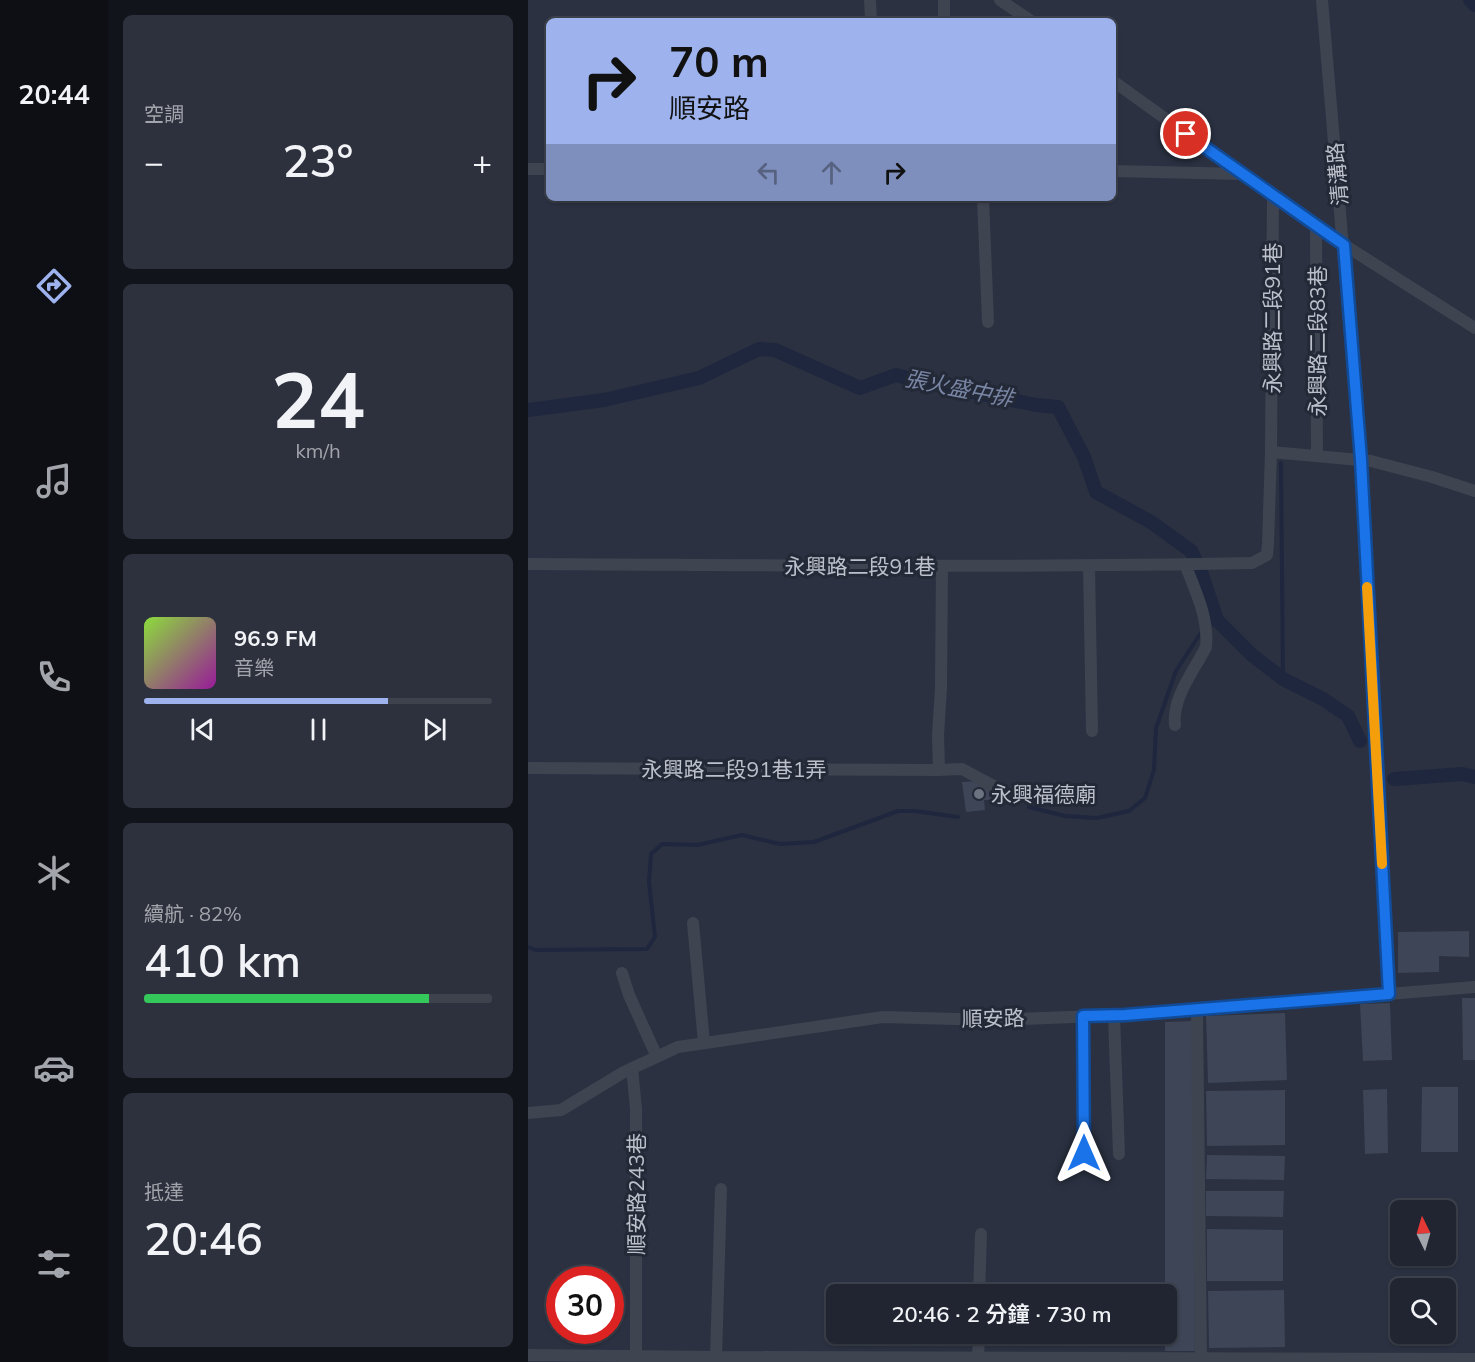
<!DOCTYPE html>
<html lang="zh-TW">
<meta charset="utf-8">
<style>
body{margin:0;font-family:Mulish,"Noto Sans TC",sans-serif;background:#2d313d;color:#f1f3f6;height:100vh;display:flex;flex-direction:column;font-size:22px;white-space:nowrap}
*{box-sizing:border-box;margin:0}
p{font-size:20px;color:#a2a5ab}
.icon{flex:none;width:33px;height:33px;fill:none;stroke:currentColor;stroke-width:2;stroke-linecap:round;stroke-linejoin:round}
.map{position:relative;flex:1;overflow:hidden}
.sheet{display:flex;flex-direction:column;gap:15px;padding:15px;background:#12141b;width:420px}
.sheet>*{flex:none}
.hud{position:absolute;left:18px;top:18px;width:570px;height:183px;border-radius:9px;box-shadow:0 2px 4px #0004,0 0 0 2px #3d424d;background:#9eb3ee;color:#111;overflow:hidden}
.needle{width:39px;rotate:355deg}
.controls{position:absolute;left:862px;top:1200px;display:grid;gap:12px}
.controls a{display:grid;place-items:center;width:66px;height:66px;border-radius:9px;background:#202531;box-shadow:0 2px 4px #0004,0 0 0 2px #3d424d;font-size:30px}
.speed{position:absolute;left:18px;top:1266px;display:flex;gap:12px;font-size:30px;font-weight:700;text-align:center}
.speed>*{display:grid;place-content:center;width:78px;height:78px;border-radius:50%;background:#202531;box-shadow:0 2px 4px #0004,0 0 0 2px #3d424d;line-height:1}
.speed .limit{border:9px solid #d22;background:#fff;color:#111}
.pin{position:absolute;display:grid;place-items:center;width:51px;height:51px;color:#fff;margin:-26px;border:3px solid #fff;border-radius:50%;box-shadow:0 2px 6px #0007}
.me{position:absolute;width:66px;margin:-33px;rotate:0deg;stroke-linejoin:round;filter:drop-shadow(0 0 4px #0008)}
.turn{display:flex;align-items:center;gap:21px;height:126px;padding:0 24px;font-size:27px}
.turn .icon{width:78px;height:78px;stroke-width:2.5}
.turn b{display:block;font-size:42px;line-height:51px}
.lanes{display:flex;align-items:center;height:57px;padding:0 24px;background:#0003;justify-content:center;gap:30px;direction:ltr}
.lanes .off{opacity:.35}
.big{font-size:45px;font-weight:600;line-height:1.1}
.sheet .card{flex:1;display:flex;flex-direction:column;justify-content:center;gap:9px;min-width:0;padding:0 21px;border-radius:9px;background:#2d313d}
.sheet .dial{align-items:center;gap:0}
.dial b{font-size:78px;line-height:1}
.song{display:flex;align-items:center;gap:18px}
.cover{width:72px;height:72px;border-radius:9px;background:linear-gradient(135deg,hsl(90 70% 55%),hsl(300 70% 35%))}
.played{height:6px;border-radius:3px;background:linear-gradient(90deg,#9eb3ee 70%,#3d424d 70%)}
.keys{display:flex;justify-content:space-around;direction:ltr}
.heat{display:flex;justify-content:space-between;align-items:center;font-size:33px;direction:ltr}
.charge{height:9px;border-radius:4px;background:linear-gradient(90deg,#34c759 82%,#3d424d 0)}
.trip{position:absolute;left:298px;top:1284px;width:351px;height:60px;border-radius:9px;background:#202531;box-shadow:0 2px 4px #0004,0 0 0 2px #3d424d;font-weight:600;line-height:60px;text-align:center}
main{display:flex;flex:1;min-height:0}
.tab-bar{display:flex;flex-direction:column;width:108px;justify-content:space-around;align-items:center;background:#0d0f14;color:#a2a5ab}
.tab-bar .icon{width:42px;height:42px}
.tab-bar .current{color:#9eb3ee}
.tab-bar b{font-size:27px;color:#f1f3f6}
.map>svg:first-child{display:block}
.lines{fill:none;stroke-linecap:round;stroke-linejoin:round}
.stream{stroke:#1e273e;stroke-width:4}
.canal{stroke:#1e273e;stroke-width:14}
.building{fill:#3d4556}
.minor{stroke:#3f4451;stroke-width:12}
.route-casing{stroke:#114b97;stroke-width:15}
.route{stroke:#1a73e8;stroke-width:10}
.slow{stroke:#f59e0b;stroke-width:10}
.worship-dot{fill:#6b7280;stroke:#232936;stroke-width:2}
.labels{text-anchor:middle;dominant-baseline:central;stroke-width:6;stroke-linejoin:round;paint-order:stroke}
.street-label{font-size:21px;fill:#bcc0cb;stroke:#232936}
.poi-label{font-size:21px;fill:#bcc0cb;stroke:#232936;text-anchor:start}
.water-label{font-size:22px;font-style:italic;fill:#7986a5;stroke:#232936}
</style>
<main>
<nav class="tab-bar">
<b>20:44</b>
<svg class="icon current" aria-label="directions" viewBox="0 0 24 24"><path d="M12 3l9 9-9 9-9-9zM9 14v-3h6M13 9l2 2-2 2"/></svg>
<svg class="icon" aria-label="music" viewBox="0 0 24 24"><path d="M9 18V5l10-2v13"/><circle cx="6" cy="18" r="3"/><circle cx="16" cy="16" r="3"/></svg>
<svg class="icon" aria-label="phone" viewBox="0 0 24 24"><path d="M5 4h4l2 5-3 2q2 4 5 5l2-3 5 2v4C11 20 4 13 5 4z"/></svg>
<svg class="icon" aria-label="climate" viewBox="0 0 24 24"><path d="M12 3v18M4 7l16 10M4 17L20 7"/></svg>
<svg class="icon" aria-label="car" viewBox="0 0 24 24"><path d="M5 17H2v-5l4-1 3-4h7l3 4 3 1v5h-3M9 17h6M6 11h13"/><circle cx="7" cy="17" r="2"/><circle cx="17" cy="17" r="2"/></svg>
<svg class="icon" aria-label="filters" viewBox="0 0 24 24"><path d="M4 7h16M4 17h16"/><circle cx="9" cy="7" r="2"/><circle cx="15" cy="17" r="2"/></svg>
</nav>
<section class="sheet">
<div class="card"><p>空調</p>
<div class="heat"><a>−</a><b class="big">23°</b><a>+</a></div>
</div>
<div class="card dial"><b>24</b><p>km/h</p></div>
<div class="card">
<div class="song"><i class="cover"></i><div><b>96.9 FM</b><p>音樂</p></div></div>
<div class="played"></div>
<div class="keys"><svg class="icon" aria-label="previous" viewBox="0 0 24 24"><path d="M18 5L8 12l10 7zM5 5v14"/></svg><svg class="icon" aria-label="pause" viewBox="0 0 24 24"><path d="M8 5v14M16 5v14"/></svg><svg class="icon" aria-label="next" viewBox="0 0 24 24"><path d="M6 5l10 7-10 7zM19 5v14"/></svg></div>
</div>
<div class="card"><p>續航 · 82%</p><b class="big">410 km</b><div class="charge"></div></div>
<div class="card"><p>抵達</p><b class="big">20:46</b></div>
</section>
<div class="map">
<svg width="947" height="1362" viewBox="0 0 947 1362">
<rect width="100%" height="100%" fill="#2b3141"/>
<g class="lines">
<path class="stream" d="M 753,463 L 755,679
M 682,626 L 689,620
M 501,807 L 537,816 L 569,818 L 601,811 L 617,798 L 626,770 L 628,728 L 648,671 L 672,634
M 0,947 L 8,950 L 119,949 L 127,937 L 121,882 L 123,854 L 134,844 L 169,845 L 214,835 L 252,844 L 286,842 L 370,811 L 387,811 L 430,817"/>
<path class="canal" d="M 942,0 L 947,5
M 0,410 L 76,400 L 171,378 L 231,349 L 247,350 L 332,388 L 368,375 L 395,382 L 508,405 L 530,407 L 556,457 L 568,492 L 623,522 L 663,551 L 672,569 L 689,620 L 724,655 L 755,679 L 795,699 L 820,716 L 832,741
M 866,779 L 934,774 L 947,777"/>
</g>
<path class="building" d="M 452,781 L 466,789 L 466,800 L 456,800 L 457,810 L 438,812 L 434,782 Z
M 941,931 L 941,957 L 911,956 L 911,972 L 870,973 L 870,932 Z
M 934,998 L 947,998 L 947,1060 L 935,1060 Z
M 862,1003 L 864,1060 L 835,1061 L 832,1004 Z
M 757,1013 L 759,1080 L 680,1083 L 678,1016 Z
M 665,1021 L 667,1351 L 637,1351 L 637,1334 L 639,1334 L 639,1294 L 637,1294 L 637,1022 Z
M 894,1087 L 930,1087 L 930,1152 L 893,1152 Z
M 859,1089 L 860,1153 L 837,1154 L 835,1090 Z
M 757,1090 L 757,1145 L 679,1146 L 678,1091 Z
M 679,1155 L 757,1156 L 756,1180 L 678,1179 Z
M 678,1191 L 756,1191 L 755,1217 L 678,1216 Z
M 679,1229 L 755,1230 L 755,1281 L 679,1281 Z
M 756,1290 L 757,1347 L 681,1348 L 680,1291 Z"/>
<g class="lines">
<path class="minor" d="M 342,0 L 343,21
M 416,0 L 416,21
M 472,0 L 503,21
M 794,0 L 833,460 L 861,994
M 585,81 L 788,227 L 947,328
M 0,169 L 21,169
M 585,171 L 714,174
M 455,198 L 460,322
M 788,227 L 789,456
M 743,452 L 843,461 L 904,477 L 947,491
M 0,564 C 242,565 483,568 724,563 L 739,555 L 740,544 L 743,452 L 745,197
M 561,566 L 564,731
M 647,725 C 644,697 666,671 678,647 C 681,618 667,590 657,564
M 0,768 L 411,770 L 434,769 L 477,792 L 495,796
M 411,770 L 410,735 L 413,688 L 414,566
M 165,923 L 176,1043
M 94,973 L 101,995 L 129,1057
M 669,1010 L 673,1358
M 555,1016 L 556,1153
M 586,1016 L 591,1154
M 104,1068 L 108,1109 L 108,1356
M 0,1113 L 33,1110 L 96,1072 L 150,1047 L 355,1017 L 465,1020 L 597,1015 L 947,987
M 451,1294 L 453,1234
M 0,1355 L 188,1357 L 947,1359
M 188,1357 L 193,1189
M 450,1358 L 451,1334"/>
</g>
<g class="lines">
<defs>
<path id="route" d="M 556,1153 L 555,1016 L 597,1015 L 861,994 L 833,460 L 816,245 L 658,134"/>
</defs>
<use href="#route" class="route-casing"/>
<use href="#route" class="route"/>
<path class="slow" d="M 839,587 L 854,864"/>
</g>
<circle class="worship-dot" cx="451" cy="794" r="6"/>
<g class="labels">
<g class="street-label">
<text transform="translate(809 174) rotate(-95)">清溝路</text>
<text transform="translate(744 318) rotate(-90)">永興路二段91巷</text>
<text transform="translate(789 341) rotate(-90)">永興路二段83巷</text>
<text x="332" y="566">永興路二段91巷</text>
<text x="206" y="769">永興路二段91巷1弄</text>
<text transform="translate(465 1018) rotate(-1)">順安路</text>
<text transform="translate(108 1194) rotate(-90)">順安路243巷</text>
</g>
<g class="poi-label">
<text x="463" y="794">永興福德廟</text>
</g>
<g class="water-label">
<text transform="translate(431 388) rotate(11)">張火盛中排</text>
</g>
</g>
</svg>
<div class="controls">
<a><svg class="needle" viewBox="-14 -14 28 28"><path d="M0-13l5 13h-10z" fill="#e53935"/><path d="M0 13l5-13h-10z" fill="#a2a5ab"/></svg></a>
<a><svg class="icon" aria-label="search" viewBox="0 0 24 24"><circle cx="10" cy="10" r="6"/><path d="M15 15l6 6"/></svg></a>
</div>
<div class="speed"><div class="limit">30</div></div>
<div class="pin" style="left:658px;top:134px;background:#d93025"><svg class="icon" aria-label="arrive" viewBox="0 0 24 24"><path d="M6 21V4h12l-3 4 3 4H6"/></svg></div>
<svg class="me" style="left:556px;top:1153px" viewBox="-20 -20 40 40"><path d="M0-17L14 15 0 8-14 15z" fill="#1a73e8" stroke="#fff" stroke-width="4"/></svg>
<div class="trip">20:46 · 2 分鐘 · 730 m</div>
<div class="hud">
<div class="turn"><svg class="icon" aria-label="right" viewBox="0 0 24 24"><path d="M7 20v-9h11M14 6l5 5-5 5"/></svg><div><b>70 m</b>順安路</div></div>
<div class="lanes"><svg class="icon off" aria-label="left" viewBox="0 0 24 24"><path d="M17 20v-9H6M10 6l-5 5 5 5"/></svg><svg class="icon off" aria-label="ahead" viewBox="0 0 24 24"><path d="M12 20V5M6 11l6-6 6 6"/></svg><svg class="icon" aria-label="right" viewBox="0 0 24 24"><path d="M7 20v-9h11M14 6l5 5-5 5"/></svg></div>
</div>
</div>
</main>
